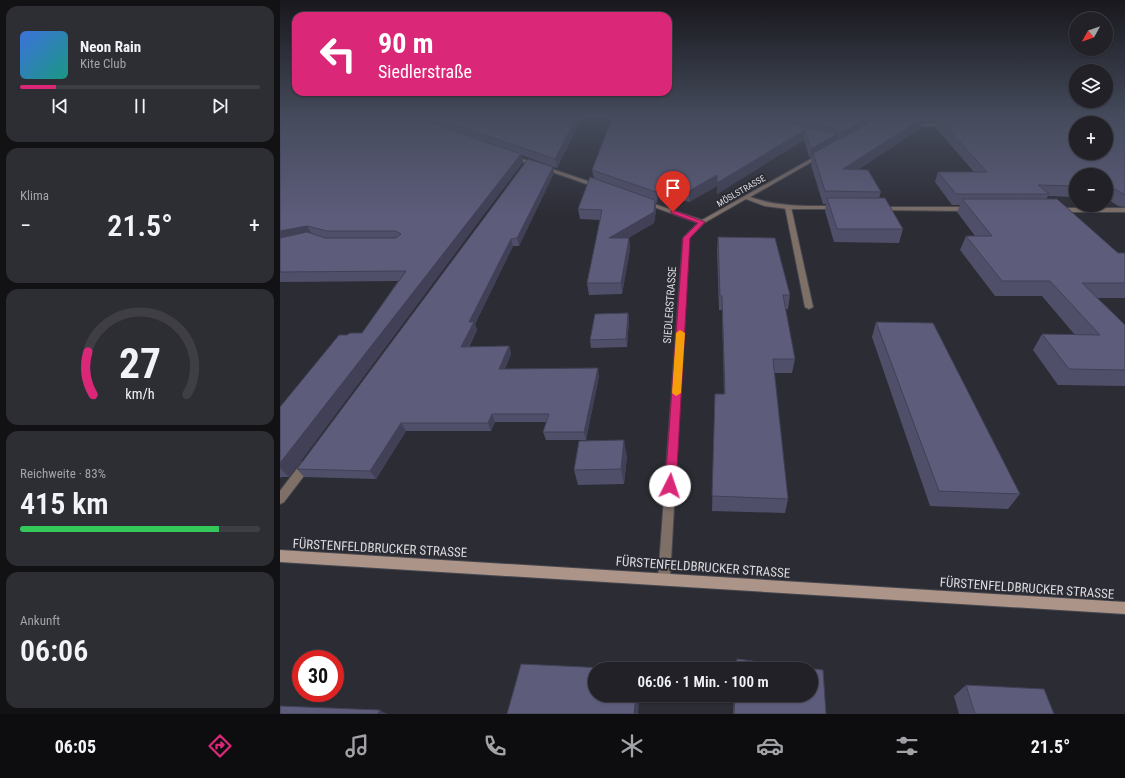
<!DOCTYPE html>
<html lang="de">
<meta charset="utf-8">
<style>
body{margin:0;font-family:"Roboto Condensed",sans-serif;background:#2d2e33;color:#f1f3f6;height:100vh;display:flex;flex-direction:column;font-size:15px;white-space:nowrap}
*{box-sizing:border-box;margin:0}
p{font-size:13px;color:#a2a3a7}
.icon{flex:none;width:22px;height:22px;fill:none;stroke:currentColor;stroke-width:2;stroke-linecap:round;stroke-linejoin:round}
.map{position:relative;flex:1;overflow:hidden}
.drawer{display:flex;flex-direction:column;gap:6px;padding:6px;background:#121215;width:280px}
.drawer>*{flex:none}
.top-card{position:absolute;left:12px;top:12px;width:380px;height:84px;border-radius:12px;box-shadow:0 1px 3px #0004,0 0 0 1px #3e3e44;background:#db2777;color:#fff;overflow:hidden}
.needle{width:26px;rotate:230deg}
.buttons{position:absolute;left:789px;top:12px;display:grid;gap:8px}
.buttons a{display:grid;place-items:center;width:44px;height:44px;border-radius:50%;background:#212127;box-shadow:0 1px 3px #0004,0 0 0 1px #3e3e44;font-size:20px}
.speed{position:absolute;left:12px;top:650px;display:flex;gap:8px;font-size:20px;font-weight:700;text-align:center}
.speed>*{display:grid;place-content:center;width:52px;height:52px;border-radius:50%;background:#212127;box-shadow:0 1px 3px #0004,0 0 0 1px #3e3e44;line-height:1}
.speed .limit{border:6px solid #d22;background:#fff;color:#111}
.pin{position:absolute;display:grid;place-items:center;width:34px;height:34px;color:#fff;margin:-41px -17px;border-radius:50% 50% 50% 0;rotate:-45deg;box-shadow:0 0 4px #0007}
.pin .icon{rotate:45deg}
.me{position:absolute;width:44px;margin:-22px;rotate:4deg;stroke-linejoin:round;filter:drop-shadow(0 0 3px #0008)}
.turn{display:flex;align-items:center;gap:14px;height:84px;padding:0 20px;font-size:18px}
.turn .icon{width:52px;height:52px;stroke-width:2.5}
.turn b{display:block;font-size:28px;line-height:34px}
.big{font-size:30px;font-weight:600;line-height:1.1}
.drawer .widget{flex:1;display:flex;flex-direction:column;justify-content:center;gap:6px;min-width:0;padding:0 14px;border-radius:12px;background:#2d2e33}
.drawer .dial{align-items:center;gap:0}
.dial svg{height:104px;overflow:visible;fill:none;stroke:#3e3e44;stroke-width:7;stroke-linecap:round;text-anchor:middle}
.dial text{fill:#f1f3f6;stroke:none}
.song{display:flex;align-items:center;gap:12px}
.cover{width:48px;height:48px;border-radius:6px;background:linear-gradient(135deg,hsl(220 70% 55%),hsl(170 70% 35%))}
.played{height:4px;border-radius:2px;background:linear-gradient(90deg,#db2777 15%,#3e3e44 15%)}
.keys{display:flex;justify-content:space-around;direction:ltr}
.heat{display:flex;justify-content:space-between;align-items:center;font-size:22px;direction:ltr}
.charge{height:6px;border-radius:3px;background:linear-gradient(90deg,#34c759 83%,#3e3e44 0)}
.trip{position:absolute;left:308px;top:662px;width:230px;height:40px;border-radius:20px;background:#212127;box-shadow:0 1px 3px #0004,0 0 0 1px #3e3e44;font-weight:600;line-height:40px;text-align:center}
.menu{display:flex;height:64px;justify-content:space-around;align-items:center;background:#0d0d10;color:#a2a3a7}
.menu .icon{width:28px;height:28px}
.menu .selected{color:#db2777}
.menu b{font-size:18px;color:#f1f3f6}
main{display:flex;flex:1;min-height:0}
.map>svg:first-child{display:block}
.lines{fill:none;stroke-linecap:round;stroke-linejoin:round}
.lane-casing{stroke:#484850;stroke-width:2}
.street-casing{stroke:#484850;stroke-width:2}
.secondary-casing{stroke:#484850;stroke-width:2}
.lane{fill:#7e6f67;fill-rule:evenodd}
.street{fill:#7e6f67;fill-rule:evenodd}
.secondary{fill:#ac9488;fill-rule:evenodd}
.wall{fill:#504f6a}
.shaded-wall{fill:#414056}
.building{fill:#5d5c7b;stroke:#414056;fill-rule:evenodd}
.route{fill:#db2777;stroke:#8e194d}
.slow{fill:#f59e0b}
.labels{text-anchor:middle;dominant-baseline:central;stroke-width:4;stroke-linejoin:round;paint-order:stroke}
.far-street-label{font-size:9px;fill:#dbdbe1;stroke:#2c2c34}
.street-label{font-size:11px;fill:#dbdbe1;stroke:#2c2c34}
.near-street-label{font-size:13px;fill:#dbdbe1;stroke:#2c2c34}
</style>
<main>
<section class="drawer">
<div class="widget">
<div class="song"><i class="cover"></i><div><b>Neon Rain</b><p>Kite Club</p></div></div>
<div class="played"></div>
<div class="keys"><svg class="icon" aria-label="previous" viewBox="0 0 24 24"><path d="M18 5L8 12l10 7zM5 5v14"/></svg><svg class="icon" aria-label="pause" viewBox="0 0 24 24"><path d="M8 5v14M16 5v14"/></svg><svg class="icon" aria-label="next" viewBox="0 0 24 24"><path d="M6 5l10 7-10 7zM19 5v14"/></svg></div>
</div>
<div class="widget"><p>Klima</p>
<div class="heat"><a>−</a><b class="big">21.5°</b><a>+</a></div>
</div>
<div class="widget dial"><svg viewBox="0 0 100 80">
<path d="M14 69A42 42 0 1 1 86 69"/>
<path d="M14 69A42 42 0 0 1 10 36" stroke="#db2777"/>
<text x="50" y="56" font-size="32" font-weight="700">27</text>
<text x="50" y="72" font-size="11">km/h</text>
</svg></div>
<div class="widget"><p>Reichweite · 83%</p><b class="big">415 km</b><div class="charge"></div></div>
<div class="widget"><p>Ankunft</p><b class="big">06:06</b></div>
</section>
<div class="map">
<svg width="845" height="714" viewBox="0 0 845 714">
<rect width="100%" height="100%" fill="#2c2c34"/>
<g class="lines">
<defs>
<path id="lane" d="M 508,205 L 511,207 L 533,307 L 529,309 L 525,307 L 505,207 Z
M 26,461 L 30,462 L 31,465 L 30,468 L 4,502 L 0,504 L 0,491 L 22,462 Z"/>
<path id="street" d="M 630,124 L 667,124 L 669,125 L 667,126 L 631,126 Z
M 538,155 L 542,156 L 470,197 C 498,207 527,206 556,206 L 559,208 L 558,209 L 508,209 L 485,206 L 466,199 L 424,223 L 409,238 L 390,579 L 388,583 L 384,585 L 380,583 L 378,579 L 403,238 L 418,223 L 363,203 L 368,202 L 422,220 Z
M 234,156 L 319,185 L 319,186 L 315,187 L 232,158 L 232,157 Z
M 598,207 L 688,207 L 691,209 L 688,211 L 600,210 L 597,208 Z
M 845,208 L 845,212 L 778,212 L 775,210 L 778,208 Z"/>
<path id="secondary" d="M 0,550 L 845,602 L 845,614 L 0,562 Z"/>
</defs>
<use href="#lane" class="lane-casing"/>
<use href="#street" class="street-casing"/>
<use href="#secondary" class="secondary-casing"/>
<use href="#lane" class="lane"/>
<use href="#street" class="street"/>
<use href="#secondary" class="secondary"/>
</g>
<path class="wall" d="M 15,116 L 302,116 L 277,168 L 241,155 L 243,162 L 9,477 L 1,477 L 0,478 L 0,407 L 67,335 L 82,333 L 118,281 L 0,282 L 0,122 Z
M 333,116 L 845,116 L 845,207 L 838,206 L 826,198 L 826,175 L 796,175 L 796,197 L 768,196 L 766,199 L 838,253 L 845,253 L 845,298 L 817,298 L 845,325 L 845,386 L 778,385 L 753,350 L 762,334 L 795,335 L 762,296 L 715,296 L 680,250 L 686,236 L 695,236 L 677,212 L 680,205 L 672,205 L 655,182 L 658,172 L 694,172 L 656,128 L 658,123 L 652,123 L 651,121 L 648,123 L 642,123 L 641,128 L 579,169 L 601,192 L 599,198 L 623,229 L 619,243 L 554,242 L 545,211 L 546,204 L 543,204 L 531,165 L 532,157 L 530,159 L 524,140 L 437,194 L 437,186 L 409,202 L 378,193 L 377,203 L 376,202 L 376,210 L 374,223 L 348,238 L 349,238 L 350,249 L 342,294 L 309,295 L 307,283 L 320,220 L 300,219 L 298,209 L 314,178 L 312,170 Z
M 274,173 L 239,246 L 233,246 L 195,324 L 197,330 L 189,347 L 229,346 L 231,354 L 225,369 L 319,376 L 306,440 L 266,440 L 263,432 L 266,422 L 215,422 L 211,431 L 126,431 L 96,479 L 24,477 L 17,469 Z
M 438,237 L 510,295 L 508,309 L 505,309 L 515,359 L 512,373 L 494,373 L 508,499 L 505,513 L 432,511 L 435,394 L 444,394 L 442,310 L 439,310 L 437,250 Z
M 348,313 L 349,320 L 347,347 L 311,348 L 310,340 Z
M 596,322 L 740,494 L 728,509 L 650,506 L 592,337 Z
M 347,456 L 344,484 L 298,485 L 294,470 Z
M 457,659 L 543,670 L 546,714 L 453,714 L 454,695 L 531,695 L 531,669 L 455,669 Z
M 686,685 L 774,714 L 679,714 L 674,696 Z"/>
<path class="shaded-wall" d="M 297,116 L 302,116 L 277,168 L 275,159 Z
M 592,116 L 607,116 L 563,140 L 565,131 Z
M 650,116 L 652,116 L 651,121 L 648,123 Z
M 644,117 L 641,128 L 561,181 L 563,169 Z
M 525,130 L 524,140 L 437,194 L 437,183 Z
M 558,134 L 556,144 L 533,153 L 532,157 L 530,159 L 531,149 Z
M 241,154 L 243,162 L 9,477 L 0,468 L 0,463 Z
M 273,167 L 274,173 L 239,246 L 237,238 Z
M 437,175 L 437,186 L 409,202 L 409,191 Z
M 378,182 L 378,193 L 377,203 L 376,192 Z
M 375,200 L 376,210 L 374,223 L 330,249 L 329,238 Z
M 27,226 L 33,236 L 0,242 L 0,231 Z
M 349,238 L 350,249 L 342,294 L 341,283 Z
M 231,239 L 233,246 L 195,324 L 197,330 L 184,354 L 181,347 L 189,322 Z
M 348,313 L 349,320 L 347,347 L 346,339 Z
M 229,346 L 231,354 L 222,377 L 219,369 Z
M 318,368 L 319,376 L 306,440 L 304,432 Z
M 212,414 L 215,422 L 211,431 L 208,423 Z
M 121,423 L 126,431 L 96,479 L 90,471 Z
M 344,440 L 347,456 L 344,484 L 341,469 Z
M 356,695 L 360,695 L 358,714 L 354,714 Z
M 100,710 L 107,714 L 98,714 Z"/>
<path class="building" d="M 15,116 L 132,116 L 241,154 L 0,463 L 0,407 L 59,335 L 67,335 L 70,333 L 82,333 L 126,271 L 0,272 L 0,238 L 27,232 L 45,238 L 116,238 L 121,234 L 116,231 L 47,231 L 27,226 L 0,231 L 0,122 Z
M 149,116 L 297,116 L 275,159 Z
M 333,116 L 476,116 L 558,134 L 531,149 L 525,130 L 437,183 L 437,175 L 409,191 L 378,182 L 376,192 L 312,170 Z
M 499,116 L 592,116 L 565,131 Z
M 602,116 L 644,117 L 563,169 L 588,170 L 601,192 L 545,191 L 533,153 Z
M 801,116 L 829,116 L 831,119 L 845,119 L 845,195 L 830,186 L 826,186 L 826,175 L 796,175 L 796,186 L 758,185 L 769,194 L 676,194 L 658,172 L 707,172 L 659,119 L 800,119 L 802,118 ZM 796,123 L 826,123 L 826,153 L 796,153 Z
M 248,159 L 273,167 L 237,238 L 231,239 L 189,322 L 194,322 L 181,347 L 229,346 L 219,369 L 318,368 L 304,432 L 263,432 L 269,414 L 212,414 L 208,423 L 121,423 L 90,471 L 17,469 Z
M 310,177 L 375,200 L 374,212 L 329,238 L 349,238 L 341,283 L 307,283 L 322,210 L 298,209 Z
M 547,198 L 605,198 L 623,229 L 557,229 Z
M 682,199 L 777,199 L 838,253 L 845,253 L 845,283 L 802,283 L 845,325 L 845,370 L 789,369 L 762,334 L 820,335 L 770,281 L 722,281 L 686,236 L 712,236 Z
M 438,237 L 495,238 L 510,295 L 503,295 L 515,359 L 493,359 L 508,499 L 432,496 L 435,394 L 445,394 L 442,296 L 440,296 Z
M 348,313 L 346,339 L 310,340 L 315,314 Z
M 596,322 L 653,323 L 740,494 L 659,491 Z
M 344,440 L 341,469 L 294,470 L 299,441 Z
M 457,659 L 543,670 L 546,714 L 454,714 L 455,695 L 531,695 L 531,669 L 456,669 Z
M 241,664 L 347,669 L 315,669 L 315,695 L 356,695 L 354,714 L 227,714 Z
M 686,685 L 764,689 L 774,714 L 695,714 Z
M 0,706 L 100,710 L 98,714 L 0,714 Z"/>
<linearGradient id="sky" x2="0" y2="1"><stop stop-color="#18181d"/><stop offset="0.54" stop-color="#454b5c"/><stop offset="1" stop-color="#454b5c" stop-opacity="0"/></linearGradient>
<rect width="845" height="216" fill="url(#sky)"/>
<path class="route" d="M 391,211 L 395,211 L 425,222 L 410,238 L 396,486 L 395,489 L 390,491 L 386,489 L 385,486 L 403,238 L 418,223 L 391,213 Z"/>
<path class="slow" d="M 400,330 L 405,333 L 401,393 L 396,396 L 392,393 L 396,333 Z"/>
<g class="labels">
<g class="far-street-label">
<text transform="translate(461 191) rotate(-30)">MÖSLSTRASSE</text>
</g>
<g class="street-label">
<text transform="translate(390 305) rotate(-86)">SIEDLERSTRASSE</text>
</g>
<g class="near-street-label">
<text transform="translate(100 548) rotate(3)">FÜRSTENFELDBRUCKER STRASSE</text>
<text transform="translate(423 567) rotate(4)">FÜRSTENFELDBRUCKER STRASSE</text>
<text transform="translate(747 588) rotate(4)">FÜRSTENFELDBRUCKER STRASSE</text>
</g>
</g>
</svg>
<div class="buttons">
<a><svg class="needle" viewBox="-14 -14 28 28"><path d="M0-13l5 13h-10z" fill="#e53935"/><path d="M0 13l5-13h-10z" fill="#a2a3a7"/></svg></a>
<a><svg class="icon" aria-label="layers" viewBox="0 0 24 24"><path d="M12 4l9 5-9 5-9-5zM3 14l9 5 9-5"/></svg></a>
<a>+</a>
<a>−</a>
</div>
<div class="speed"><div class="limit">30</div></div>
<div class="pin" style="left:393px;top:212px;background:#d93025"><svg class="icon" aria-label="arrive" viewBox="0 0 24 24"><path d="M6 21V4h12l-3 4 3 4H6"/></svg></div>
<svg class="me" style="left:390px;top:486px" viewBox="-20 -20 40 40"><circle r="19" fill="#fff"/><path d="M0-13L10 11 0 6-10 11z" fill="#db2777"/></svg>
<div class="trip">06:06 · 1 Min. · 100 m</div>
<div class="top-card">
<div class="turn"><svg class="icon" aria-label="left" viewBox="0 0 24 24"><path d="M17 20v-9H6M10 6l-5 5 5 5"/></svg><div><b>90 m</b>Siedlerstraße</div></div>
</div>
</div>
</main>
<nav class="menu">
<b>06:05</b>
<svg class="icon selected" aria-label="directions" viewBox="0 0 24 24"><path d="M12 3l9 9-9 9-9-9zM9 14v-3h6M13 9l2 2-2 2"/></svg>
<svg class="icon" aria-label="music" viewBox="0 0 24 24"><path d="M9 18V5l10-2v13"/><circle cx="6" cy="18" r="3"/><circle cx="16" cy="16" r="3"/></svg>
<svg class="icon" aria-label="phone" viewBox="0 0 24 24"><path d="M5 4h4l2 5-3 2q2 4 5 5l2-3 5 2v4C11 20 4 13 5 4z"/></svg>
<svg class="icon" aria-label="climate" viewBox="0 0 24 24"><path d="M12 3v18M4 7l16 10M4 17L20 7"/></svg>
<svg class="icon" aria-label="car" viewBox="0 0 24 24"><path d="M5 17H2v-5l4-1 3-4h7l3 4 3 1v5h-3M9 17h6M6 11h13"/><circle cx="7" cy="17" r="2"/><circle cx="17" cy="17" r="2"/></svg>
<svg class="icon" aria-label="filters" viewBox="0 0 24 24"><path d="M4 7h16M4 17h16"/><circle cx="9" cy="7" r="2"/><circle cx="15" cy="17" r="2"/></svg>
<b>21.5°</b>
</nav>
